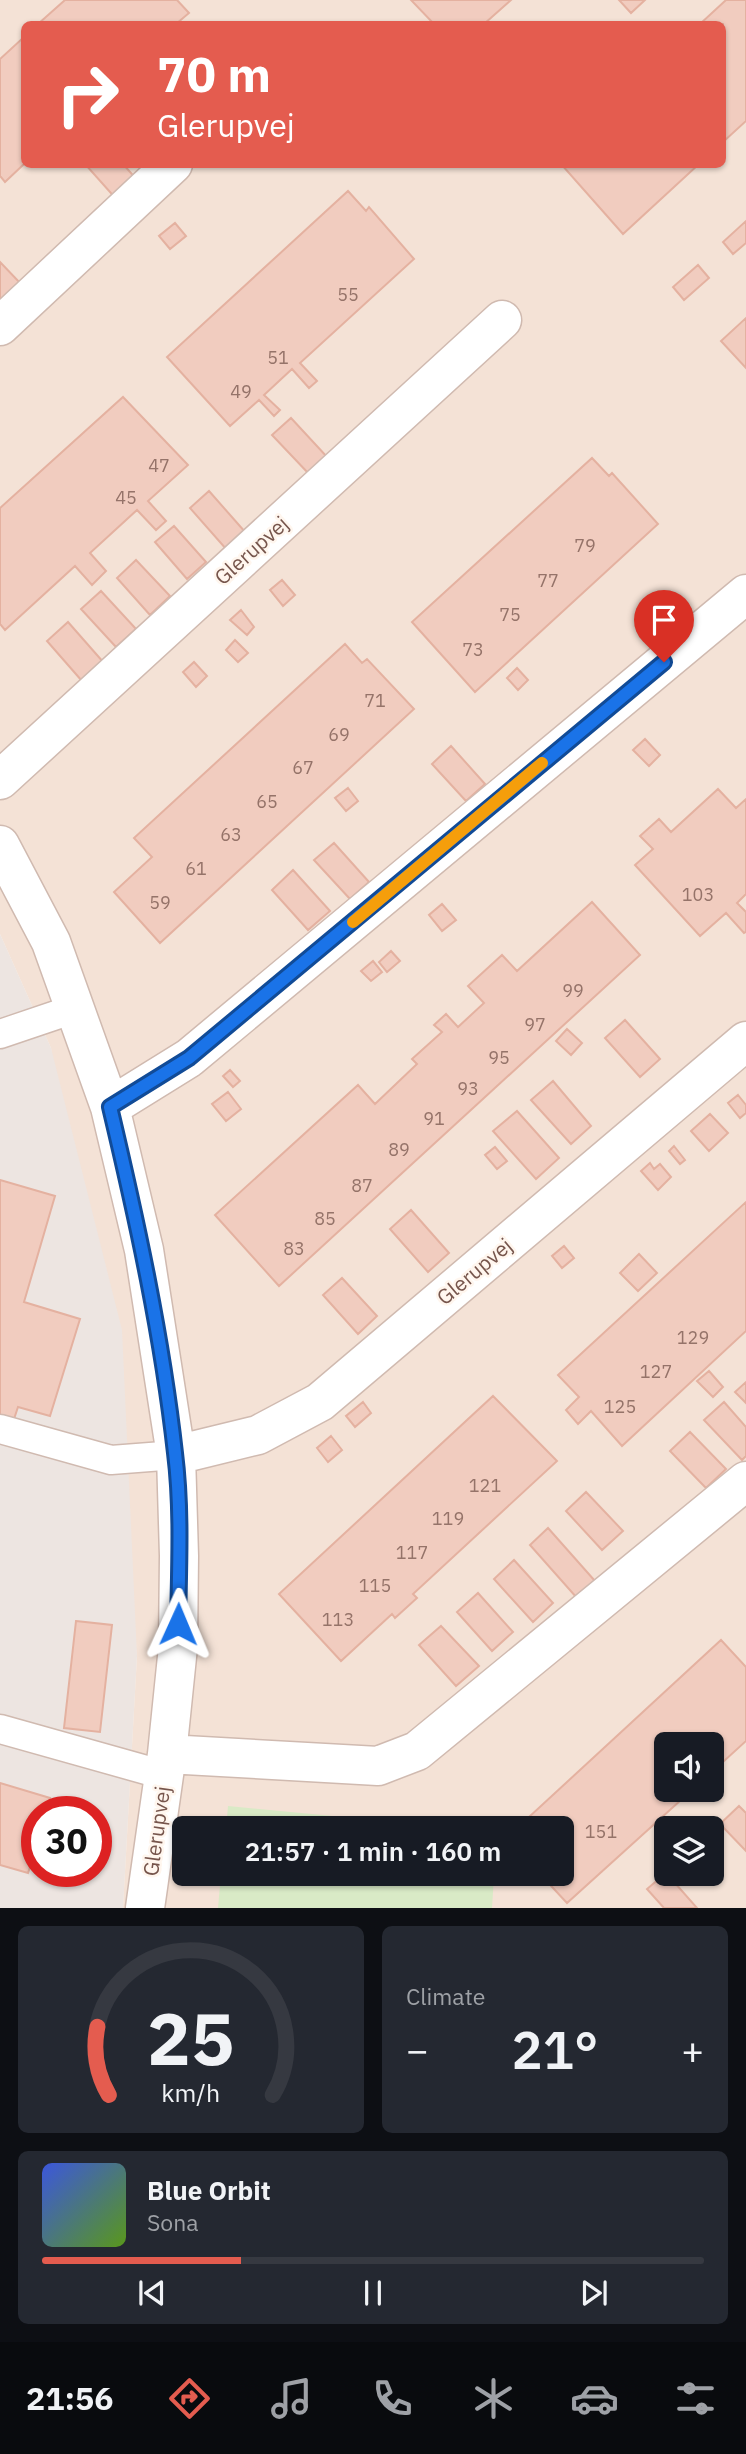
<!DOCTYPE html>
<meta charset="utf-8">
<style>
body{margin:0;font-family:"IBM Plex Sans",sans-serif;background:#242831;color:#f1f3f6;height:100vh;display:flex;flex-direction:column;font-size:26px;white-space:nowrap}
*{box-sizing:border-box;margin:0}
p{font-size:23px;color:#9ea1a6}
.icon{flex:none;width:38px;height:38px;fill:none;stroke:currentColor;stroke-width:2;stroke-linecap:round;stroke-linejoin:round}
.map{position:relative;height:1908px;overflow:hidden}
.side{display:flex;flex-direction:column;gap:18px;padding:18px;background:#0d0f14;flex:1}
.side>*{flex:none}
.banner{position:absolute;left:21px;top:21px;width:705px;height:147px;border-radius:10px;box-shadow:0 2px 5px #0004;background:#e45c4f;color:#fff;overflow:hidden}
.buttons{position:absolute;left:654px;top:1732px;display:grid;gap:14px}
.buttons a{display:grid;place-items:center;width:70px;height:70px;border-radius:10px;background:#171b24;box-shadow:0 2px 5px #0004;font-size:35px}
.speed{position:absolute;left:21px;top:1796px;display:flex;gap:14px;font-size:35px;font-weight:700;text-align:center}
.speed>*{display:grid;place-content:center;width:91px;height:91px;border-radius:50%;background:#171b24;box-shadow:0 2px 5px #0004;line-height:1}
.speed .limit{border:10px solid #d22;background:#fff;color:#111}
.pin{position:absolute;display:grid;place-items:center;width:60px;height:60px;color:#fff;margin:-72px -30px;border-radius:50% 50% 50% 0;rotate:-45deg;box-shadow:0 0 7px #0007}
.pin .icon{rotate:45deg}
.me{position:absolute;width:77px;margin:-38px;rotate:1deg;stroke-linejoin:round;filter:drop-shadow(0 0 5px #0008)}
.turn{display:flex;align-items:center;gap:24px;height:147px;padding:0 21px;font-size:32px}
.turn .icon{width:91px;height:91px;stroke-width:2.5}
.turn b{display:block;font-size:49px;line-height:60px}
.big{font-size:52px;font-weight:600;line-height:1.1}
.side .card{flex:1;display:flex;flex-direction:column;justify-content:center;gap:10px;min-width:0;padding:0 24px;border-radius:10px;background:#242831}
.side .dial{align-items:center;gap:0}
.dial svg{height:182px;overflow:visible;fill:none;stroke:#363941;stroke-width:7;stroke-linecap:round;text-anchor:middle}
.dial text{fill:#f1f3f6;stroke:none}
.song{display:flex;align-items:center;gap:21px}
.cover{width:84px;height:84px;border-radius:10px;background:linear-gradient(135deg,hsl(230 70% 55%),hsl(90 70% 35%))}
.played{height:7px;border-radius:4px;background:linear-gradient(90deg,#e45c4f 30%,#363941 30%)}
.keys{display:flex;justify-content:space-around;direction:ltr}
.heat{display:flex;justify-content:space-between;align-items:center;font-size:38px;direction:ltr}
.side .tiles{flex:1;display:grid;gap:18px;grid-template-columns:1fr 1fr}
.card:last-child{grid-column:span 2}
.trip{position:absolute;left:172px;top:1816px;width:402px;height:70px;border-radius:10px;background:#171b24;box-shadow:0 2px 5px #0004;font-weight:600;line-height:70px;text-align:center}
.menu{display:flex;height:112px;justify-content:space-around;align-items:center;background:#090b0e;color:#9ea1a6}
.menu .icon{width:49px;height:49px}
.menu .on{color:#e45c4f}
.menu b{font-size:32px;color:#f1f3f6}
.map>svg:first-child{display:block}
.residential{fill:#f4e2d6;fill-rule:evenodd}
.industrial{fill:#ede5e1;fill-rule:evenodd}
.green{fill:#d9eac6}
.building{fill:#f1ccbf;stroke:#e4b1a0;stroke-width:2}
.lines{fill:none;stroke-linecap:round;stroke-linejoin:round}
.lane-casing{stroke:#d0bab0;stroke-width:31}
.street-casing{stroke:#d0bab0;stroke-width:41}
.lane{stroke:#fff;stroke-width:28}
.street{stroke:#fff;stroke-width:38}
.route-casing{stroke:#114b97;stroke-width:18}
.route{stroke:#1a73e8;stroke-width:12}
.slow{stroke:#f59e0b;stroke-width:12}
.labels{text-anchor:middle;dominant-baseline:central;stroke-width:5;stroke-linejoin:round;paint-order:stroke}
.number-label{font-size:18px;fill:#957369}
.street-label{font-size:21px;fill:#76554c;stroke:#fff6ee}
</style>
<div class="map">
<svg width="746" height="1908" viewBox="0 0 746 1908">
<rect width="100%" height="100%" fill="#fcf1e7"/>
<path class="residential" d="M 0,0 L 746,0 L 746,1908 L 123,1908 L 137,1656 L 51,1048 L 0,934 ZM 24,24 L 723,24 L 723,164 L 24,164 ZM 667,1745 L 712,1745 L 712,1790 L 667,1790 ZM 184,1829 L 562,1829 L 562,1874 L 184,1874 ZM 667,1829 L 712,1829 L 712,1874 L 667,1874 Z"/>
<path class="industrial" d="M 0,934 L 51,1048 L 122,1330 L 137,1656 L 123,1908 L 0,1908 ZM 37,1811 L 96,1811 L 96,1871 L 37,1871 Z"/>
<path class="green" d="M 228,1806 L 448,1827 L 450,1829 L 226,1829 Z
M 221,1874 L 492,1874 L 494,1876 L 492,1908 L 218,1908 Z"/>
<path class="building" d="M 65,0 L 177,0 L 189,13 L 176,24 L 38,24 Z
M 411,0 L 511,0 L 484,24 L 434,24 Z
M 619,0 L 645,0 L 631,13 Z
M 726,0 L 746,0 L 746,121 L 723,142 L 723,24 L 700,24 Z
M 24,37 L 24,164 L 5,182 L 0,176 L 0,59 Z
M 85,164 L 123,164 L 138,181 L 118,201 Z
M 561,164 L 699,164 L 623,234 Z
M 348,191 L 366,211 L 369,207 L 414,259 L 300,363 L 317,381 L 309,388 L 292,369 L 264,395 L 280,410 L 274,416 L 259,400 L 230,426 L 167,357 Z
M 746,221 L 746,243 L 733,254 L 723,242 Z
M 175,223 L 186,236 L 170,249 L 159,236 Z
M 0,262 L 23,286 L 0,300 Z
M 698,265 L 709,278 L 684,300 L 673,287 Z
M 746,318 L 746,368 L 721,341 Z
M 123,397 L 188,465 L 148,501 L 166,521 L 156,530 L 137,510 L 90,553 L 106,571 L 92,585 L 75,566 L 5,630 L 0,624 L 0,508 Z
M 291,418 L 328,458 L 310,475 L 272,435 Z
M 592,458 L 609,476 L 612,473 L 658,524 L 475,692 L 412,622 Z
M 209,491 L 246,533 L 227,550 L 190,508 Z
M 174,526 L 206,562 L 187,579 L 155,542 Z
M 136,560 L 170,596 L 150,615 L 117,578 Z
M 282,580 L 295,595 L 283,606 L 270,590 Z
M 101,591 L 136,629 L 116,647 L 81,609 Z
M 241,610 L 254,627 L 247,635 L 230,620 Z
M 68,622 L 104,663 L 82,681 L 47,641 Z
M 235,640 L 248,653 L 238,662 L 226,650 Z
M 345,644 L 362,663 L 367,659 L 414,709 L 160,943 L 114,892 L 152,857 L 134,838 Z
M 194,662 L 207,676 L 196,687 L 183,672 Z
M 517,668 L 528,680 L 518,690 L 507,678 Z
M 645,739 L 660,755 L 649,766 L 633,750 Z
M 451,746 L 485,784 L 466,801 L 432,764 Z
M 348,788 L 358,801 L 346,811 L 335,798 Z
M 718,789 L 736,808 L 746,799 L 746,894 L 737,903 L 746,912 L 746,932 L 744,933 L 726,913 L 700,936 L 635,865 L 653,849 L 640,836 L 659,819 L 671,832 Z
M 334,843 L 369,882 L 350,899 L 314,860 Z
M 293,870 L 330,911 L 308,930 L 272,890 Z
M 592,902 L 640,955 L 279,1286 L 215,1215 L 358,1085 L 375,1104 L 417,1064 L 412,1059 L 442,1032 L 434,1025 L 446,1014 L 458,1027 L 484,1003 L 468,986 L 502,955 L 517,971 Z
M 442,904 L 456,920 L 442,931 L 429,915 Z
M 391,951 L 400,961 L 387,972 L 379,962 Z
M 373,961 L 382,972 L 371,981 L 361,971 Z
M 625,1020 L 660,1059 L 640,1077 L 605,1038 Z
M 567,1029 L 582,1043 L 571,1055 L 556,1041 Z
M 230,1070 L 240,1081 L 233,1087 L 223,1076 Z
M 553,1081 L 591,1126 L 571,1144 L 531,1100 Z
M 228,1092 L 241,1109 L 226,1121 L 212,1104 Z
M 738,1095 L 746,1105 L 746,1113 L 740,1118 L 728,1103 Z
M 517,1111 L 559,1158 L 536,1179 L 493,1131 Z
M 710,1114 L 728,1133 L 709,1151 L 691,1131 Z
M 674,1146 L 685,1160 L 680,1164 L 669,1151 Z
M 495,1147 L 507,1161 L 497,1169 L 485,1155 Z
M 650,1163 L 654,1169 L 660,1164 L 671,1177 L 658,1190 L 641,1171 Z
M 0,1180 L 55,1196 L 24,1302 L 80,1319 L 50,1416 L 18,1407 L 14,1419 L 0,1415 Z
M 746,1202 L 746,1331 L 622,1446 L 591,1411 L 578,1424 L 566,1410 L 579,1397 L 558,1375 Z
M 411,1210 L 449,1253 L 428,1272 L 390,1229 Z
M 564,1246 L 574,1258 L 562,1268 L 552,1256 Z
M 639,1254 L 657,1273 L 638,1291 L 620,1273 Z
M 342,1278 L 377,1316 L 358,1334 L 323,1295 Z
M 709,1371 L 723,1387 L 713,1397 L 697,1381 Z
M 746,1382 L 746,1403 L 735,1392 Z
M 493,1396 L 557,1461 L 413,1594 L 417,1598 L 395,1618 L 392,1614 L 341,1661 L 279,1594 Z
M 363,1402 L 371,1413 L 355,1427 L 346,1416 Z
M 724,1402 L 746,1427 L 746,1456 L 742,1460 L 704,1420 Z
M 690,1432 L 726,1469 L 706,1488 L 670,1451 Z
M 331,1436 L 342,1450 L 328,1462 L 317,1448 Z
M 586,1492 L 623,1531 L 602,1550 L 566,1511 Z
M 548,1528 L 595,1581 L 577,1598 L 530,1545 Z
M 514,1560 L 553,1603 L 533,1622 L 494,1579 Z
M 478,1593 L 513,1632 L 492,1651 L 457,1612 Z
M 76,1621 L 112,1625 L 100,1732 L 64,1728 Z
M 441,1626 L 479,1666 L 456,1686 L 419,1645 Z
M 721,1640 L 746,1667 L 746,1741 L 712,1772 L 712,1745 L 667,1745 L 667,1790 L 692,1790 L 567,1903 L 540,1874 L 562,1874 L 562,1829 L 516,1829 Z
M 0,1783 L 50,1798 L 46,1811 L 37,1811 L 37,1845 L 28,1873 L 0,1865 Z
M 739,1806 L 746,1813 L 746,1851 L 720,1824 Z
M 667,1872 L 667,1874 L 697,1908 L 664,1908 L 647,1889 Z"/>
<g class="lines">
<defs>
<path id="lane" d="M 0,1034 L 74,1009
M 0,1429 L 111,1460 L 176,1455
M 0,1729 L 164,1775"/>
<path id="street" d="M 0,326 L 173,164
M 0,780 L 502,320
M 0,845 L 51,942 L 110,1107 L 144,1250 L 176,1455 L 179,1556 L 178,1647 L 167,1754 L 145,1908
M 110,1107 L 189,1058 L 746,594
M 176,1455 L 258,1435 L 320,1402 L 746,1041
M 167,1754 L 378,1766 L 417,1751 L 746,1481"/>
</defs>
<use href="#lane" class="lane-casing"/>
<use href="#street" class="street-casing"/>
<use href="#lane" class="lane"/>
<use href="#street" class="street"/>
</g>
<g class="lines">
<defs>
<path id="route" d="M 178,1624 C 179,1568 182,1509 175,1453 C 162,1336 137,1221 110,1107 L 189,1058 L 664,662"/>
</defs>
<use href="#route" class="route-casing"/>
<use href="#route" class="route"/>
<path class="slow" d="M 353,922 L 542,763"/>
</g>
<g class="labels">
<g class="number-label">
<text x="348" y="294">55</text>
<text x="278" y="357">51</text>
<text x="241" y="391">49</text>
<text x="159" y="465">47</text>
<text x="126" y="497">45</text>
<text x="585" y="545">79</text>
<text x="548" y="580">77</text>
<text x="510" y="614">75</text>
<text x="473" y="649">73</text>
<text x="375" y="700">71</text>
<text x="339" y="734">69</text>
<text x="303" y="767">67</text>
<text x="267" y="801">65</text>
<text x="231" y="834">63</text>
<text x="196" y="868">61</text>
<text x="698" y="894">103</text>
<text x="160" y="902">59</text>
<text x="573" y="990">99</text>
<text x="535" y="1024">97</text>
<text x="499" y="1057">95</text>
<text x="468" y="1088">93</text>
<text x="434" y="1118">91</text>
<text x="399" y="1149">89</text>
<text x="362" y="1185">87</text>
<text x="325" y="1218">85</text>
<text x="294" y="1248">83</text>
<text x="693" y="1337">129</text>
<text x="656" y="1371">127</text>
<text x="620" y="1406">125</text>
<text x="485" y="1485">121</text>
<text x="448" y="1518">119</text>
<text x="412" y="1552">117</text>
<text x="375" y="1585">115</text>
<text x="338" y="1619">113</text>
<text x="601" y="1831">151</text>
</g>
<g class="street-label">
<text transform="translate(251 550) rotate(-42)">Glerupvej</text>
<text transform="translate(474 1271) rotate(-40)">Glerupvej</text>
<text transform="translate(156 1831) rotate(-82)">Glerupvej</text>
</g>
</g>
</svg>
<div class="buttons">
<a><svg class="icon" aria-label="sound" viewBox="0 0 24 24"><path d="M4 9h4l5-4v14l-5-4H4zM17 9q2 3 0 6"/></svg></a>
<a><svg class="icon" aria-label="layers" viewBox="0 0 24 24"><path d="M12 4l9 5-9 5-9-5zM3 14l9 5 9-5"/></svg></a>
</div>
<div class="speed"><div class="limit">30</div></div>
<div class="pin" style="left:664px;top:662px;background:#d93025"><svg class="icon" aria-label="arrive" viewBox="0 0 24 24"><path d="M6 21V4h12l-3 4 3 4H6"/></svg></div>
<svg class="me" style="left:178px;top:1624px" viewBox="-20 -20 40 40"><path d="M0-17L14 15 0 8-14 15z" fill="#1a73e8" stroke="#fff" stroke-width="4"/></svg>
<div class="trip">21:57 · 1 min · 160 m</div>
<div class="banner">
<div class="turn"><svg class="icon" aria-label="right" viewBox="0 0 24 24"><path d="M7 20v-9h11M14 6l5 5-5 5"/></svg><div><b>70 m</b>Glerupvej</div></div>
</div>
</div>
<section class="side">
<div class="tiles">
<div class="card dial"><svg viewBox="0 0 100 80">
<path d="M14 69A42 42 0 1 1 86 69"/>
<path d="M14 69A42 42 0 0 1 9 39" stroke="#e45c4f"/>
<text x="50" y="56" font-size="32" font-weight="700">25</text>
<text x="50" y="72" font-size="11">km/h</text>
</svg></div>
<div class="card"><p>Climate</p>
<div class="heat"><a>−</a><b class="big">21°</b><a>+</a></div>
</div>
<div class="card">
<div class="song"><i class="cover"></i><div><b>Blue Orbit</b><p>Sona</p></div></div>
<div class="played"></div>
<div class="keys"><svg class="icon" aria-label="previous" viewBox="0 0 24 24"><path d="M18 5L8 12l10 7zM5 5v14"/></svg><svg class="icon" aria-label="pause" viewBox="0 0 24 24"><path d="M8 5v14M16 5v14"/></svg><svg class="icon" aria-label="next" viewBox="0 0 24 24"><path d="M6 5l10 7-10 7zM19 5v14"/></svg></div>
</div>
</div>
</section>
<nav class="menu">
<b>21:56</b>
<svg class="icon on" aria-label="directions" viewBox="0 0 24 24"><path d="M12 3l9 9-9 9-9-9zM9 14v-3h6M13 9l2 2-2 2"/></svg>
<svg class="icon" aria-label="music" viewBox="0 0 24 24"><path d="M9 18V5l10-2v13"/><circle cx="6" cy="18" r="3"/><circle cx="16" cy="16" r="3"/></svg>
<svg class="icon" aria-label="phone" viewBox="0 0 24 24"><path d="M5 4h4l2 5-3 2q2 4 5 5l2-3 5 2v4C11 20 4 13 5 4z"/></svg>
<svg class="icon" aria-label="climate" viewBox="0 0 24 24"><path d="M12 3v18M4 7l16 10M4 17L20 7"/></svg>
<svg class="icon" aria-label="car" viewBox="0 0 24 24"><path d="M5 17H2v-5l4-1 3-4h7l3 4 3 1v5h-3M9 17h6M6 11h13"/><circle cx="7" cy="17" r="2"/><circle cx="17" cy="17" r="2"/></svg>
<svg class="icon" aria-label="filters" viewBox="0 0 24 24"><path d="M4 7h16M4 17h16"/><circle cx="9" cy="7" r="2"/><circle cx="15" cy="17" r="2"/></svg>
</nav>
